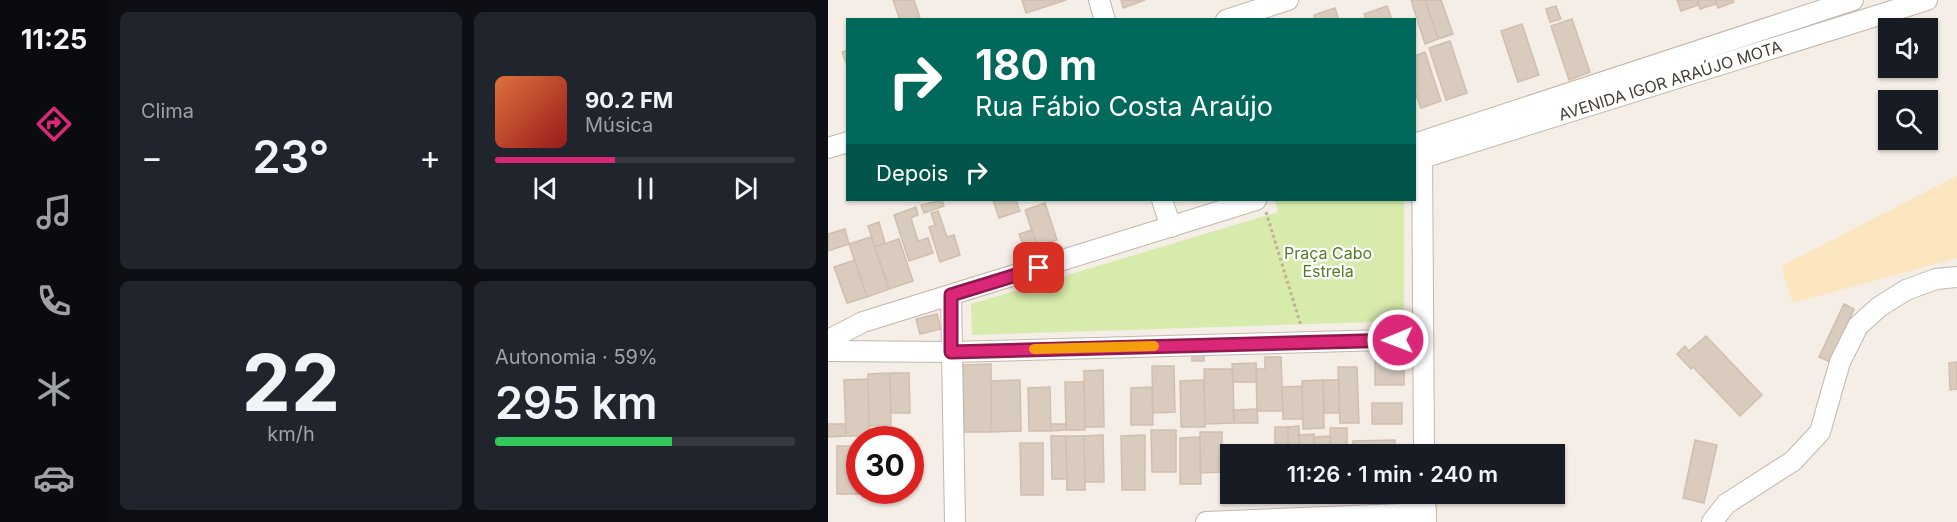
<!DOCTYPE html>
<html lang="pt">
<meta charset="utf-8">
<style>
body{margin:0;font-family:Inter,sans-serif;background:#20242c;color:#f1f3f6;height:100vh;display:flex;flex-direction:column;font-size:22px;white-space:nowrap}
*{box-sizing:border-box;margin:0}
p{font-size:20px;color:#9ea1a6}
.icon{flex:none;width:33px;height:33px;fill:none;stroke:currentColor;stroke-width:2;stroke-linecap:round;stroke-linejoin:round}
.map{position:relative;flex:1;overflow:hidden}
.side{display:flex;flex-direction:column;gap:12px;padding:12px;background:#0d0f14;width:720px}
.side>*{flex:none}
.banner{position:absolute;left:18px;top:18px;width:570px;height:183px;border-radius:0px;box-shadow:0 2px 4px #0004;background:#00695c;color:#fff;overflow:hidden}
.buttons{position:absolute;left:1050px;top:18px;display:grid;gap:12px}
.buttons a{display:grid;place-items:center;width:60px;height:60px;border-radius:0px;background:#171b24;box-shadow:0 2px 4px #0004;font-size:30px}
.speed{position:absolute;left:18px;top:426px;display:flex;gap:12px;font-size:30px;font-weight:700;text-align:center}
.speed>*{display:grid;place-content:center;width:78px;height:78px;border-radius:50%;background:#171b24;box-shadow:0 2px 4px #0004;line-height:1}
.speed .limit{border:9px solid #d22;background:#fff;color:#111}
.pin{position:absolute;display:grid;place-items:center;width:51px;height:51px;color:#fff;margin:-26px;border-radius:12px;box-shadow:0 3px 9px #0006}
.me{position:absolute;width:66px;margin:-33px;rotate:269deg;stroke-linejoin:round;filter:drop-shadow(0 0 4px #0008)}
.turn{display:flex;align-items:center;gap:21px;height:126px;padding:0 30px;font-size:27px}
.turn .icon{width:78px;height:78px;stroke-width:2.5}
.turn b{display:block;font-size:42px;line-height:51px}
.then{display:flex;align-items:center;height:57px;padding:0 30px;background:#0003;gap:12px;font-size:22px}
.big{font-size:45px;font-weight:600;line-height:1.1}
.side .widget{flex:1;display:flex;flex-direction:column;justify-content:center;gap:9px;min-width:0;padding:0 21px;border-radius:9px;background:#20242c}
.side .dial{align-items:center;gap:0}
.dial b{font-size:78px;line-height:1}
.song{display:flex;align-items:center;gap:18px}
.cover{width:72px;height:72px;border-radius:9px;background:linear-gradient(135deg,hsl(20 70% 55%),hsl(0 70% 35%))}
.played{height:6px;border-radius:3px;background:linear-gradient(90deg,#db2777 40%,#363941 40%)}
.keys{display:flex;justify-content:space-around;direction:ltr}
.heat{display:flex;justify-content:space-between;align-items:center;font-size:33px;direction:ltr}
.charge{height:9px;border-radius:4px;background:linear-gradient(90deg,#34c759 59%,#363941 0)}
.side .tiles{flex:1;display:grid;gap:12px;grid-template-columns:repeat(2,1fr)}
.trip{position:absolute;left:392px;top:444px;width:345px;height:60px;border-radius:0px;background:#171b24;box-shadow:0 2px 4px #0004;font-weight:600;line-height:60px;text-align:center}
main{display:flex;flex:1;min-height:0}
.tabs{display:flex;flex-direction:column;width:108px;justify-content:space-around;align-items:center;background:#090b0e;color:#9ea1a6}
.tabs .icon{width:42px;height:42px}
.tabs .on{color:#db2777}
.tabs b{font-size:27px;color:#f1f3f6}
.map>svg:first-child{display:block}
.green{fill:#d7ebac}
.sand{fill:#fbe6bf}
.building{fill:#d9cbbe;stroke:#d2beae;stroke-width:1.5}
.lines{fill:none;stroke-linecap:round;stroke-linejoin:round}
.minor-casing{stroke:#c3b7ab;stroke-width:22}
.path{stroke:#c3ae98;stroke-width:3;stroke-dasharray:3 3;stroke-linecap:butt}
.minor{stroke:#fff;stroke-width:20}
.route-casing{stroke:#8e194d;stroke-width:15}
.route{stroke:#db2777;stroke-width:10}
.slow{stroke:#f59e0b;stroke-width:10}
.labels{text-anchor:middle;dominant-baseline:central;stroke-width:4.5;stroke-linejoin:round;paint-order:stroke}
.street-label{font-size:16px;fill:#473d35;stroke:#fff}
.park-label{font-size:16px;fill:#527d24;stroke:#fff}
</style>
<main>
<nav class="tabs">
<b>11:25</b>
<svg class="icon on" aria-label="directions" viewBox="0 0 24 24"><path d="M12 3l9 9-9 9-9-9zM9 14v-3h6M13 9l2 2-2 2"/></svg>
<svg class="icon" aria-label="music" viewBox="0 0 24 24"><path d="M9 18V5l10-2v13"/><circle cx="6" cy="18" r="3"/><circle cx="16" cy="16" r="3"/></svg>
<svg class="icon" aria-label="phone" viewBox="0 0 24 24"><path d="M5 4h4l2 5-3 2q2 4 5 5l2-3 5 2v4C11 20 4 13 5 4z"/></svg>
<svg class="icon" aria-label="climate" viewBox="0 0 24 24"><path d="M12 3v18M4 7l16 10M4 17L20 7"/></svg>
<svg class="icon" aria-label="car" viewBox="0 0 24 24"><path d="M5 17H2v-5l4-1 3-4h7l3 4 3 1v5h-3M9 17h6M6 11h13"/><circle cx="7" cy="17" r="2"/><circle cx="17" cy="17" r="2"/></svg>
</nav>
<section class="side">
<div class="tiles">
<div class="widget"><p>Clima</p>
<div class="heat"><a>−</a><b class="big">23°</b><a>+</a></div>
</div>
<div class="widget">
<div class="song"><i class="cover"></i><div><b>90.2 FM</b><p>Música</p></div></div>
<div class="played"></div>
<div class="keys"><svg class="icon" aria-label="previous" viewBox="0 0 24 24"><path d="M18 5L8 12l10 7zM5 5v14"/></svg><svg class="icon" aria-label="pause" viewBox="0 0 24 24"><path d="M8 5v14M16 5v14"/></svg><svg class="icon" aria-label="next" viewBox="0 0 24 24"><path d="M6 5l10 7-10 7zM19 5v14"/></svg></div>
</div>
<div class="widget dial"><b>22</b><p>km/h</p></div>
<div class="widget"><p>Autonomia · 59%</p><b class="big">295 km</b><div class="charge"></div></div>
</div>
</section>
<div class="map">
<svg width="1129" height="522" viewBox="0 0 1129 522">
<rect width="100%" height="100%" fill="#f4eee6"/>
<path class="green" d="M 447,200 L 576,200 L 576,321 L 144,335 L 143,304 L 450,212 Z"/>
<path class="sand" d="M 1129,176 L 1129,258 L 965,303 L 953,266 Z"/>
<path class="building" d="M 65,0 L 86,0 L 92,18 L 72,20 Z
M 194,0 L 238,0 L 198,13 Z
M 293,0 L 317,0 L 295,8 Z
M 583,0 L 597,0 L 610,39 L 597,44 Z
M 597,0 L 613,0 L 625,34 L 610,39 Z
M 849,0 L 869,0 L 870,5 L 853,11 Z
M 869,0 L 887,0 L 888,4 L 872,9 Z
M 887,0 L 905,0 L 906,2 L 890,8 Z
M 559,6 L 564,20 L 538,20 L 536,14 Z
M 728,6 L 733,19 L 722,22 L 718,9 Z
M 507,8 L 511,20 L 487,20 L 486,15 Z
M 744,19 L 762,72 L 741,80 L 723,26 Z
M 694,24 L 711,75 L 690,82 L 673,31 Z
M 622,41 L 639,93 L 618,100 L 601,48 Z
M 20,50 L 20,68 L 14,52 Z
M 597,52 L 613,101 L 593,108 L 586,89 L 586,56 Z
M 114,200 L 116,206 L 96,213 L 93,205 Z
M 165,200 L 188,200 L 192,211 L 171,218 Z
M 217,203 L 229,240 L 209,246 L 197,210 Z
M 88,207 L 90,215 L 83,218 L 90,241 L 100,238 L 105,253 L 81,261 L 66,215 Z
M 110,211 L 119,237 L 126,235 L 132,255 L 112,262 L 101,227 L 107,225 L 103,213 Z
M 51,222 L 57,243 L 47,247 L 40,226 Z
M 17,229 L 21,244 L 0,251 L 0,234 Z
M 204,230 L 209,246 L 197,250 L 191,234 Z
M 43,237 L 61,289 L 39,297 L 21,244 Z
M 71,239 L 85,281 L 61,289 L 47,247 Z
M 27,260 L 39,297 L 19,303 L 6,267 Z
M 1016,304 L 1026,309 L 1002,362 L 991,357 Z
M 109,314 L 113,329 L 92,334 L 88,319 Z
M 878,336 L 934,395 L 912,416 L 865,367 L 863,369 L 849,354 L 857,346 L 861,351 Z
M 364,352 L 376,352 L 376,361 L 364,361 Z
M 576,353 L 576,385 L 547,385 L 547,354 Z
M 437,357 L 453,357 L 455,411 L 429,411 L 428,369 L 437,369 Z
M 1129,362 L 1129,389 L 1122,390 L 1121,363 Z
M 428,363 L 429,382 L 405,382 L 404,364 Z
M 163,364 L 163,432 L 136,432 L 135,365 Z
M 324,366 L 346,366 L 347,412 L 325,413 Z
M 510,367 L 529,367 L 531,423 L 512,423 Z
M 376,369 L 405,369 L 406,423 L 377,424 Z
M 275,370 L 276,427 L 257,427 L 256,371 Z
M 62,373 L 81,373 L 82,413 L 63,413 Z
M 62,373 L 63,425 L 41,426 L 40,374 Z
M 40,379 L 41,436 L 18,436 L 16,380 Z
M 192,380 L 193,431 L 163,432 L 163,381 Z
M 376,380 L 377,427 L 353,427 L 352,381 Z
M 495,380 L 496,428 L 475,429 L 474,381 Z
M 495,380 L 511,380 L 511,413 L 496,413 Z
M 237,382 L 256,382 L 257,430 L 238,430 Z
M 474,386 L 475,419 L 455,419 L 454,387 Z
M 222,387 L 223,431 L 201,431 L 200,388 Z
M 324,387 L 325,425 L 303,425 L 303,388 Z
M 544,403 L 574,403 L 574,424 L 544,424 Z
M 429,409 L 430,423 L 406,423 L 405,410 Z
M 0,424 L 17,424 L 18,436 L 0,437 Z
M 223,424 L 238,424 L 238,430 L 223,431 Z
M 471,426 L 471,454 L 460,454 L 460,427 Z
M 447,427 L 460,427 L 460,454 L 447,454 Z
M 502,428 L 519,428 L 519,454 L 503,454 Z
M 323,430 L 348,430 L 348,472 L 324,472 Z
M 372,432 L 394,432 L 394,472 L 372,473 Z
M 486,434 L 486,454 L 471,454 L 471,435 Z
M 275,435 L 276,482 L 257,482 L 256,436 Z
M 317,435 L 317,490 L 294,490 L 293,436 Z
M 223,436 L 238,436 L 239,479 L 224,479 Z
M 238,436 L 256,436 L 257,490 L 239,490 Z
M 502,436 L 503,454 L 486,454 L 486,437 Z
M 372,437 L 373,484 L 352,484 L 352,438 Z
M 567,440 L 567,454 L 525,454 L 525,441 Z
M 867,440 L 889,445 L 876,503 L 855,498 Z
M 192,443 L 215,443 L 215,495 L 193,495 Z
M 9,446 L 32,446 L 33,494 L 9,494 Z
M 525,494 L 565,494 L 565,496 L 525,497 Z"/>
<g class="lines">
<defs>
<g id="minor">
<path d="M 271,0 L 277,20"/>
<path d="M 398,20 L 460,0"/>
<path d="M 586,144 L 1025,0"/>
<path d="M 594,146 L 596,454"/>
<path d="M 0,148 L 20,142"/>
<path id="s1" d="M 586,158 L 594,158 L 1099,0"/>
<path d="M 334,200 L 343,227"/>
<path d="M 123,295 L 127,522"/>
<path d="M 0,340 L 35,322 L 428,200"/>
<path d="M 0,351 L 123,352 L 593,339"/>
<path d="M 597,494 L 598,522"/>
<path d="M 378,522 L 598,513"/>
<path d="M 884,522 L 898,504 L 965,461 L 992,432 L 1012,362 L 1030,326 L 1051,307 L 1078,290 L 1108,279 L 1129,277"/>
</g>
</defs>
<use href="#minor" class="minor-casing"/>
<path class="path" d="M 438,212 L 473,326"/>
<use href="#minor" class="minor"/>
</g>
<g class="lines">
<defs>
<path id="route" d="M 211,268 L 123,295 L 123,352 L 570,340"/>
</defs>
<use href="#route" class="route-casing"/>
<use href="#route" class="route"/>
<path class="slow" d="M 206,349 L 326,346"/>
</g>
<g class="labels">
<g class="street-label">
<text stroke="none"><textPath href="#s1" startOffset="268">AVENIDA IGOR ARAÚJO MOTA</textPath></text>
</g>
<g class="park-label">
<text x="500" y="253">Praça Cabo<tspan x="500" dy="18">Estrela</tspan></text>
</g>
</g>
</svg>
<div class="buttons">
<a><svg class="icon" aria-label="sound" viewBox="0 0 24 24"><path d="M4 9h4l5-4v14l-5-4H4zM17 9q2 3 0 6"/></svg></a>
<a><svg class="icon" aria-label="search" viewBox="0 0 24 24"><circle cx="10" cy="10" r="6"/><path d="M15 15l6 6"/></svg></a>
</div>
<div class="speed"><div class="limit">30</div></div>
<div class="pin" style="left:211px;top:268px;background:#d93025"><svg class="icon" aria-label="arrive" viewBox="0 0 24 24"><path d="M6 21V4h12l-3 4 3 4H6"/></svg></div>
<svg class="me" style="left:570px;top:340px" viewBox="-20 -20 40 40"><circle r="17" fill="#db2777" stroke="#fff" stroke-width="3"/><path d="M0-11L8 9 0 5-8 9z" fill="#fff"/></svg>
<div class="trip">11:26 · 1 min · 240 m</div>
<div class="banner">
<div class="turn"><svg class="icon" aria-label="right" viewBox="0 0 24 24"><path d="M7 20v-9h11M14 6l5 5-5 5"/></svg><div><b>180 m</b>Rua Fábio Costa Araújo</div></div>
<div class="then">Depois<svg class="icon" aria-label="right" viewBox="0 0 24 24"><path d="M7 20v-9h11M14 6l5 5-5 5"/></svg></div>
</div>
</div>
</main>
